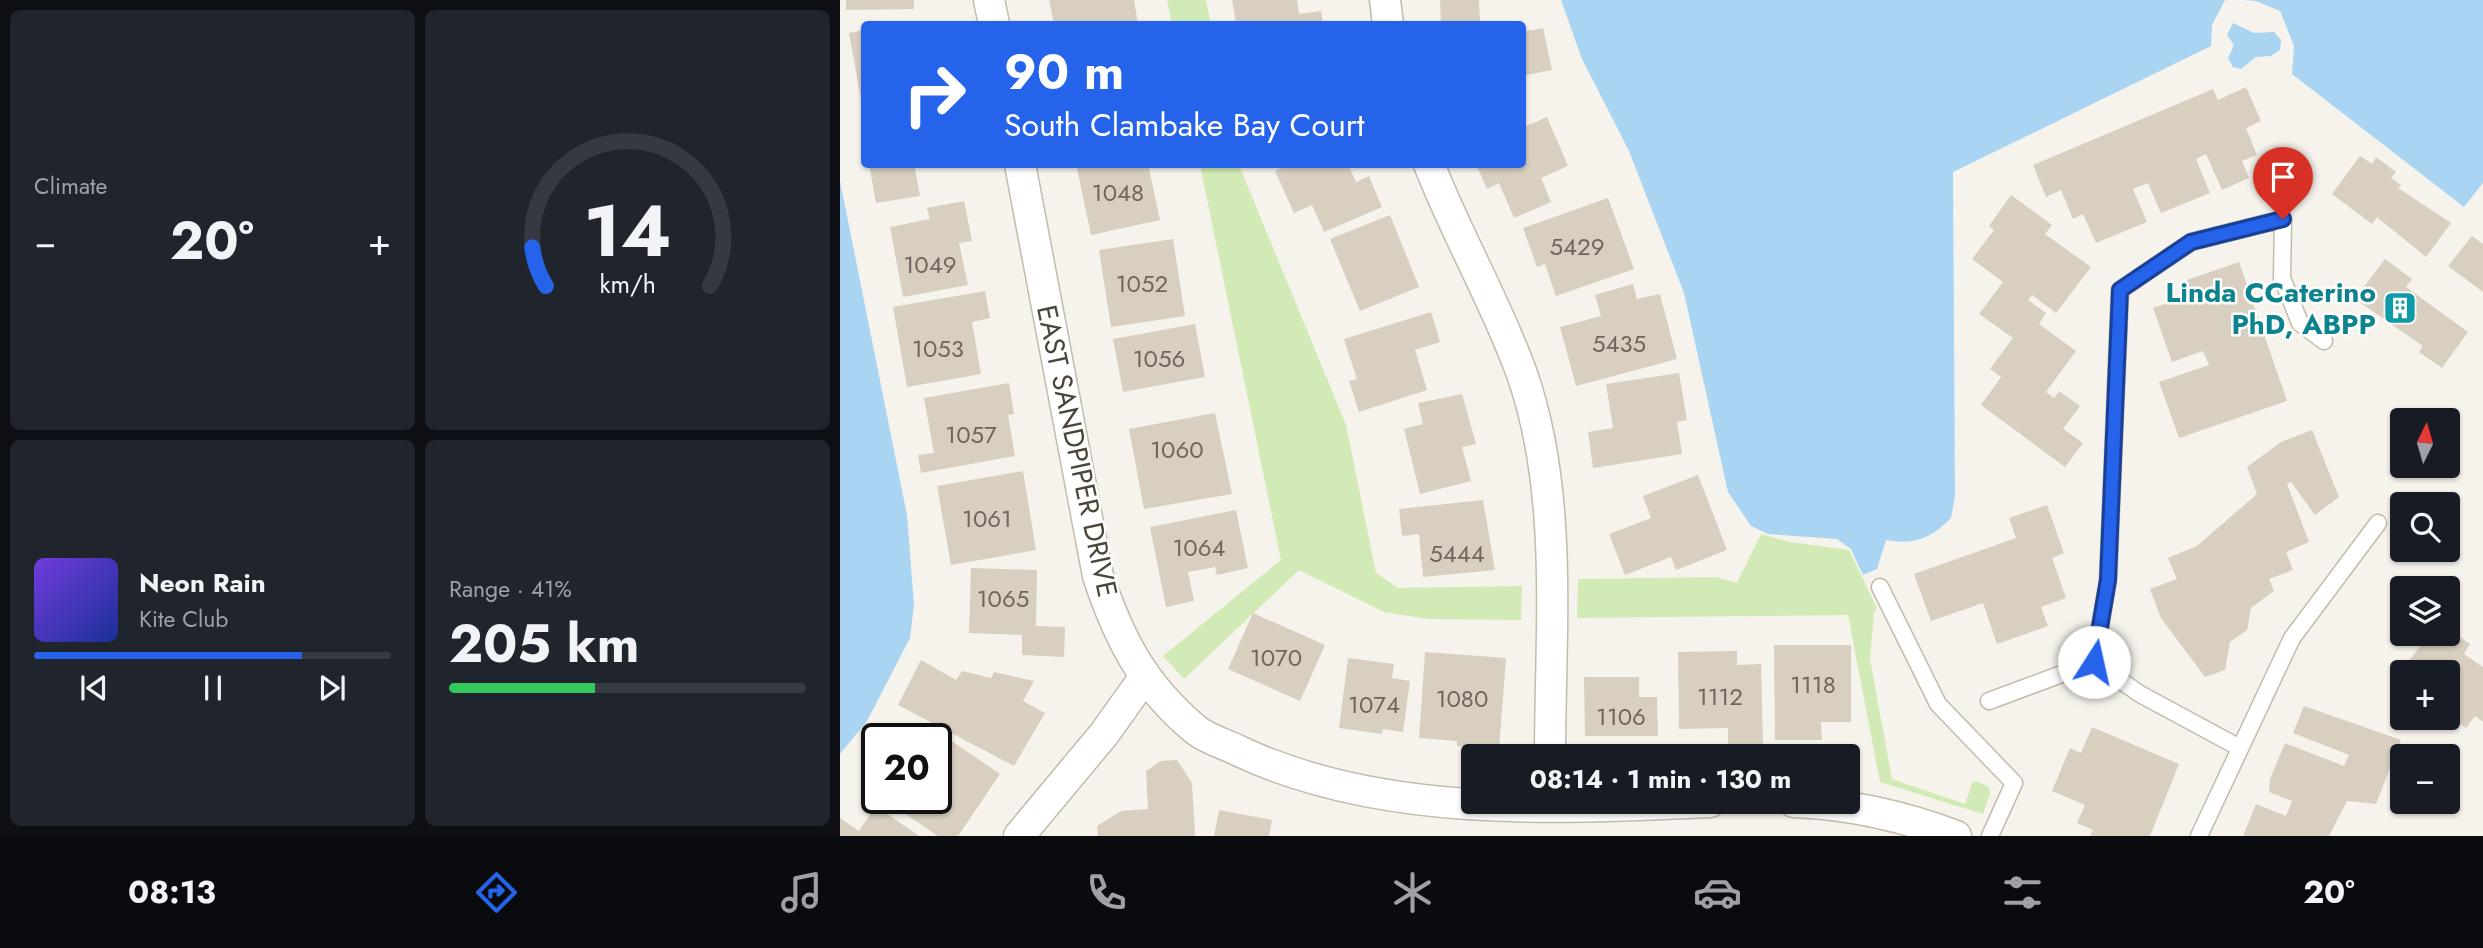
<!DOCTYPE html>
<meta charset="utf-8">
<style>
body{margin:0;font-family:Jost,sans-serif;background:#20242c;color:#f1f3f6;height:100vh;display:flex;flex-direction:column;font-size:26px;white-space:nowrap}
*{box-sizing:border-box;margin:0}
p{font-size:23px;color:#9ea1a6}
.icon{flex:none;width:38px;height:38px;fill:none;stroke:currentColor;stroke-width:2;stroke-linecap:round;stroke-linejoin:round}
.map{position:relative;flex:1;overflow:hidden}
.side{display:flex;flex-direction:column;gap:10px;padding:10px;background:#0d0f14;width:840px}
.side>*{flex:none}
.hud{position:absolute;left:21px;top:21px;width:665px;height:147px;border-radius:7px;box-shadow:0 2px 5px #0004;background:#2563eb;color:#fff;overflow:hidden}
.needle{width:46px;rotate:5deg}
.buttons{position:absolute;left:1550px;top:408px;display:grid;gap:14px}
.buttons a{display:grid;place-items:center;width:70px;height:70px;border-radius:7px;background:#171b24;box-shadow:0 2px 5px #0004;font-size:35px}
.speed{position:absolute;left:21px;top:723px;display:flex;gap:14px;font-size:35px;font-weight:700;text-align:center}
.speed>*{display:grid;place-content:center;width:91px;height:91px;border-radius:50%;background:#171b24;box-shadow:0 2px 5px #0004;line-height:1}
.speed .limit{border:4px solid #111;border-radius:10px;background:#fff;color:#111}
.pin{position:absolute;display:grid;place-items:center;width:60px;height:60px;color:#fff;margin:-72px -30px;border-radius:50% 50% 50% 0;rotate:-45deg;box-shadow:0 0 7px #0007}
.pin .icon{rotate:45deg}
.me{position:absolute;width:77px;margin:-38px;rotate:10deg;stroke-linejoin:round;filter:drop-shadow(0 0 5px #0008)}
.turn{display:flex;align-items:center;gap:24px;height:147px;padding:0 28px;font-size:32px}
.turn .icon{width:91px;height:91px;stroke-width:2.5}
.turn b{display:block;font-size:49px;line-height:60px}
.big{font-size:52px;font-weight:700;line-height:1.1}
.side .widget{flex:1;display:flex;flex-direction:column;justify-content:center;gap:10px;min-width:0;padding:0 24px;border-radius:10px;background:#20242c}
.side .dial{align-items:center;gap:0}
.dial svg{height:182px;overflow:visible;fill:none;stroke:#363941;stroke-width:7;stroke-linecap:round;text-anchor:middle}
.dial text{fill:#f1f3f6;stroke:none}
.song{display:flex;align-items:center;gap:21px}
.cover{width:84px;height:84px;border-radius:10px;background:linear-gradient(135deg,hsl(260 70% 55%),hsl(230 70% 35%))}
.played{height:7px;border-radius:4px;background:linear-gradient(90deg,#2563eb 75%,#363941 75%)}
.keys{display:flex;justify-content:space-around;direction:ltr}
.heat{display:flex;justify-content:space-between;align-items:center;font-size:38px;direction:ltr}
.charge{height:10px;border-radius:5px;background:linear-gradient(90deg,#34c759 41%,#363941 0)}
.side .tiles{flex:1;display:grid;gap:10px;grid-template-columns:repeat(2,1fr)}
.trip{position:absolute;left:621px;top:744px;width:399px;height:70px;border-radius:7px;background:#171b24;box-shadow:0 2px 5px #0004;font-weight:700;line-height:70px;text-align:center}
.tab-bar{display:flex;height:112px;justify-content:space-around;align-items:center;background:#090b0e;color:#9ea1a6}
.tab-bar .icon{width:49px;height:49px}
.tab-bar .current{color:#2563eb}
.tab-bar b{font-size:32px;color:#f1f3f6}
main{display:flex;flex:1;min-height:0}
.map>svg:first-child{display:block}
.green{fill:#d2eab5}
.water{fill:#a9d4f2}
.building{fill:#d8cfc1}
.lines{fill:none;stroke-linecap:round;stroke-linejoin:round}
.service-casing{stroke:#c2bbae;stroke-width:19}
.minor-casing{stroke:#c2bbae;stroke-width:33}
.service{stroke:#fff;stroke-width:16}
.minor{stroke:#fff;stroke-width:30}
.route-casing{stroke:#184099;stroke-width:18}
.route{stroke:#2563eb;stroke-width:12}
.labels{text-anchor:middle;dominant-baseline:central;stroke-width:5;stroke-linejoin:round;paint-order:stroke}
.number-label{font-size:24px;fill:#6e675b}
.culture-label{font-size:28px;font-weight:bold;fill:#0d838f;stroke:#fff;text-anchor:end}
.street-label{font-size:28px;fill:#4b4439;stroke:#fff}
</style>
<main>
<section class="side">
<div class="tiles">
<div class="widget"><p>Climate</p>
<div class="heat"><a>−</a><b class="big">20°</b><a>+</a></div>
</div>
<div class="widget dial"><svg viewBox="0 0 100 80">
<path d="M14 69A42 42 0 1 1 86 69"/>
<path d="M14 69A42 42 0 0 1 8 52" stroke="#2563eb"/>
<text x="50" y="56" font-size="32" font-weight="700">14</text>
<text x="50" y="72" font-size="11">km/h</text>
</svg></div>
<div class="widget">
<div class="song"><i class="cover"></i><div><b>Neon Rain</b><p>Kite Club</p></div></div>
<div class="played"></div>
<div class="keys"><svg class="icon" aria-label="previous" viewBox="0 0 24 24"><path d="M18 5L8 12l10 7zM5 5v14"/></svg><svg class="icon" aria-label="pause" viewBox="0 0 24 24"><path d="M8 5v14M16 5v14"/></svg><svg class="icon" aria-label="next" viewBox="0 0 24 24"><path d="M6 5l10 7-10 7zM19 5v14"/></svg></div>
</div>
<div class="widget"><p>Range · 41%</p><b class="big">205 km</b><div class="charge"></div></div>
</div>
</section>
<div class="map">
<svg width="1643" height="836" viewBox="0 0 1643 836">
<rect width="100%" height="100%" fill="#f6f3ec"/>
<path class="green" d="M 327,0 L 366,0 L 371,24 L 332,24 Z
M 360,165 L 399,165 L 506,425 L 536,573 L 558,588 L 682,586 L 681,620 L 588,619 L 544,612 L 459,570 L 344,679 L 323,656 L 441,560 Z
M 921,534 L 950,542 L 1009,550 L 1037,608 L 1034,612 L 1030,659 L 1052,779 L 1125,804 L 1132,783 L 1136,781 L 1149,787 L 1150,794 L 1143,814 L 1040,782 L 1008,615 L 737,618 L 738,579 L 876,577 L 897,583 Z"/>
<path class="water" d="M 721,0 L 1385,0 L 1372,25 L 1371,46 L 1113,172 L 1115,495 L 1111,518 C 1090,539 1075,545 1046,540 L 1037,569 L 1023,575 L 1011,549 L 997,539 L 928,534 L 911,526 L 888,492 L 844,293 L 789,151 L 742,59 Z
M 1404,0 L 1643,0 L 1643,183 L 1624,207 L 1452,74 L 1454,46 L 1440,11 L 1416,1 Z
M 1393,23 L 1414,33 L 1434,32 L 1441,40 L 1440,50 L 1431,56 L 1416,57 L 1401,69 L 1393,67 L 1388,58 L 1394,45 L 1387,35 Z
M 0,181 L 67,515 L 74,605 L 70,638 L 27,721 L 0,754 Z"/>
<path class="building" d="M 6,0 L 74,0 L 74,9 L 6,10 Z
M 209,0 L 294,0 L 298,24 L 214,24 Z
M 392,0 L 457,0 L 459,14 L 481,11 L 483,24 L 396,24 Z
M 600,0 L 639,0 L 640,24 L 601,24 Z
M 703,28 L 712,70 L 682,76 L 682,32 Z
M 24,30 L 24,111 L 23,111 L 9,33 Z
M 1406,87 L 1421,121 L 1406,128 L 1417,155 L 1402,161 L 1409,178 L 1382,190 L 1366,154 L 1356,159 L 1370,193 L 1321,213 L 1308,183 L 1293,189 L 1307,222 L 1256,243 L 1243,214 L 1233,219 L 1221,190 L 1206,197 L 1193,165 L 1373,89 L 1378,100 Z
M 707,117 L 728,166 L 701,178 L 711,202 L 674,218 L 659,183 L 647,189 L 636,164 L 682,164 L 682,128 Z
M 1520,156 L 1532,164 L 1536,157 L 1556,172 L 1551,178 L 1561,185 L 1558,188 L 1611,223 L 1586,257 L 1537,217 L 1532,224 L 1492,194 Z
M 29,164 L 74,164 L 80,196 L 36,203 Z
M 236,164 L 308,164 L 320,220 L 251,235 Z
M 450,164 L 508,164 L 516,182 L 529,176 L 542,207 L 484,232 L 472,205 L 454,213 L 435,171 Z
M 1171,195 L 1212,225 L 1205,234 L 1251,267 L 1216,313 L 1192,295 L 1188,300 L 1206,313 L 1199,324 L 1236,351 L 1206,392 L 1214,398 L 1219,391 L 1240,406 L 1223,429 L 1243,443 L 1225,467 L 1141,405 L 1161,377 L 1150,369 L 1173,338 L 1139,314 L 1163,282 L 1132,259 L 1154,230 L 1149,226 Z
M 768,198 L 794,269 L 716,296 L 705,264 L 697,267 L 683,228 Z
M 124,201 L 132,241 L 119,243 L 128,285 L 63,297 L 50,227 L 90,219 L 87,208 Z
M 550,215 L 579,287 L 520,311 L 490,239 Z
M 1632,236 L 1643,244 L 1643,292 L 1608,266 Z
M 333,239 L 345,316 L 271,327 L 259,250 Z
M 1545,259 L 1572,279 L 1566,287 L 1628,332 L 1602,368 L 1579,352 L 1583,346 L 1515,299 Z
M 1399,262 L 1447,401 L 1339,438 L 1319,382 L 1369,365 L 1363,351 L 1332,362 L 1313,308 L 1352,295 L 1347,280 Z
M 793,284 L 797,299 L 820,294 L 837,359 L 736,386 L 720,327 L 761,316 L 755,295 Z
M 145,291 L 150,318 L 132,322 L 141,374 L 67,387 L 53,307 Z
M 591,312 L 600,342 L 575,350 L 587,390 L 519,412 L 509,381 L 517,379 L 504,339 Z
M 355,324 L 365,377 L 283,392 L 273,339 Z
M 839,373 L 847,420 L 837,422 L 842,454 L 753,468 L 748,432 L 773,428 L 766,384 Z
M 169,383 L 174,414 L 168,415 L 175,456 L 81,473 L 78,455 L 94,453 L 84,398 Z
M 622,394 L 636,444 L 622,447 L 631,481 L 580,494 L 564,429 L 583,424 L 578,403 Z
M 375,413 L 392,494 L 304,509 L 289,429 Z
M 1472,430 L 1499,497 L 1475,515 L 1451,482 L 1447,484 L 1469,542 L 1446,552 L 1453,570 L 1429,579 L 1434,591 L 1411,608 L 1407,630 L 1390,642 L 1385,670 L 1365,677 L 1321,618 L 1310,589 L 1337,579 L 1328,558 L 1357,546 L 1417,494 L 1407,467 L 1441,442 Z
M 183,471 L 196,550 L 111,565 L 97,486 Z
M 858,475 L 887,550 L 836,570 L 831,557 L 785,575 L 769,534 L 811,518 L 803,496 Z
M 643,500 L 655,570 L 583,577 L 579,534 L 562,536 L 559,509 Z
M 1207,505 L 1224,553 L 1212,558 L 1226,598 L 1201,607 L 1208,626 L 1157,644 L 1143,603 L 1091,621 L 1074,574 L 1176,538 L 1169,518 Z
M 396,510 L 408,568 L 377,575 L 375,567 L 348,572 L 354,601 L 326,607 L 310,527 Z
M 131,568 L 197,570 L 196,626 L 225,627 L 224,657 L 182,655 L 182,635 L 129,633 Z
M 413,613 L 485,645 L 460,701 L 388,669 Z
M 1608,629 L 1630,644 L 1624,654 L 1643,667 L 1643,722 L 1635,716 L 1626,728 L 1608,715 L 1608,672 L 1576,672 L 1566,665 L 1589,634 L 1608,634 Z
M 934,645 L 1011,645 L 1011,722 L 981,722 L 982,740 L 935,740 Z
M 897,651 L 897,665 L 921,664 L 923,744 L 888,745 L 888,728 L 839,729 L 838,652 Z
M 585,652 L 666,658 L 659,750 L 617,746 L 617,741 L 579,738 Z
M 508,658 L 554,664 L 552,678 L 570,681 L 563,732 L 543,729 L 542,734 L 499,728 Z
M 81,660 L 116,680 L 122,671 L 151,678 L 154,672 L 194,681 L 183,701 L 205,713 L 174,766 L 58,705 Z
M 744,677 L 799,677 L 799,697 L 817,697 L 818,736 L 745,736 Z
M 1464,706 L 1561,740 L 1536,804 L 1507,801 L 1489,836 L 1403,836 L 1416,804 L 1446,816 L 1452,801 L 1429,792 L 1430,779 L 1445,743 L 1504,766 L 1509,755 L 1453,733 Z
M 91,727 L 160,774 L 118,836 L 98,836 L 42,798 L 96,798 L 96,738 L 83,738 Z
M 1252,727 L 1339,764 L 1310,836 L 1250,836 L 1253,830 L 1237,823 L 1245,805 L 1212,791 L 1230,748 L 1241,753 Z
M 337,760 L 352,783 L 355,836 L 258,836 L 257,826 L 281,811 L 308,809 L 306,771 L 321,761 Z
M 36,806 L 79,836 L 0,836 L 0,818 L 19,831 Z
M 379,810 L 432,820 L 429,836 L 374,836 Z"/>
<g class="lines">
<defs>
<path id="service" d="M 1040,587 L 1098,704 L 1174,783 L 1150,836
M 1254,662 L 1268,580 L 1280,290 L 1351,242 L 1443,219 L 1442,278 L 1460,323 L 1484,341
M 1254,662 L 1300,694 L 1400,748
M 1149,701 L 1254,662
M 1359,836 L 1452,638 L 1538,523"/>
<path id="minor" d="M 149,0 L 154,24
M 545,0 L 548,24
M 180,164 L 258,576 C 279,639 303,686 356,730 C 367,739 385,744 399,751 C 541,818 717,809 870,802
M 589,164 C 617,236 656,302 682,374 C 724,494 710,631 710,756
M 954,802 C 1010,804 1063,816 1116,836
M 179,836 L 264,734 L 304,678"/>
</defs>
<use href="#service" class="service-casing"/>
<use href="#minor" class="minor-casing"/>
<use href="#service" class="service"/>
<use href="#minor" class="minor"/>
</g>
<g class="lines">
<defs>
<path id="route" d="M 1254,662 L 1268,580 L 1280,290 L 1351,242 L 1443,219"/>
</defs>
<use href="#route" class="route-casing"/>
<use href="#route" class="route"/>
</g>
<defs>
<symbol id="building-square" viewBox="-11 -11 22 22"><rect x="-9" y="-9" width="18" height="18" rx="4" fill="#0f9aa8" stroke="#fff"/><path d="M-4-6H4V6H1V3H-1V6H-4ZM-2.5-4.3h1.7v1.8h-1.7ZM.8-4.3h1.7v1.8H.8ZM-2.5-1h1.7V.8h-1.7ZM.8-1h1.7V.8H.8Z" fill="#fff"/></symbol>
</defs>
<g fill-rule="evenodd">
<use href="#building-square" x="1541" y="289" width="38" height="38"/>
</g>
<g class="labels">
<g class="number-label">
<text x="278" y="192">1048</text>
<text x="737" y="246">5429</text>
<text x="90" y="264">1049</text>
<text x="302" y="283">1052</text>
<text x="779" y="343">5435</text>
<text x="98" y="348">1053</text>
<text x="319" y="358">1056</text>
<text x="131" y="434">1057</text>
<text x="337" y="449">1060</text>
<text x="147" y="518">1061</text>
<text x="359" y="547">1064</text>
<text x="617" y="553">5444</text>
<text x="163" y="598">1065</text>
<text x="436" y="657">1070</text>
<text x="973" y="684">1118</text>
<text x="880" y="696">1112</text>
<text x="622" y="698">1080</text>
<text x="534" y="704">1074</text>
<text x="781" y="716">1106</text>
</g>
<g class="culture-label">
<text x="1536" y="292">Linda CCaterino<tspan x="1536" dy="32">PhD, ABPP</tspan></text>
</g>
<g class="street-label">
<text transform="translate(237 451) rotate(78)">EAST SANDPIPER DRIVE</text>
</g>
</g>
</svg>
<div class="buttons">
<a><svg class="needle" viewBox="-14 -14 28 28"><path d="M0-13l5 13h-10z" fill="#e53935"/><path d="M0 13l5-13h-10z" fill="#9ea1a6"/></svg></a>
<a><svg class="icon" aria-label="search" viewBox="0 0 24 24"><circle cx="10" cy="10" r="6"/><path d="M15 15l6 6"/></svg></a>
<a><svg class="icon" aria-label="layers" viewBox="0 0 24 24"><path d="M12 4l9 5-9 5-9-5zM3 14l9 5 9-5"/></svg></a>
<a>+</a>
<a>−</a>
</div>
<div class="speed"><div class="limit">20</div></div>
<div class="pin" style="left:1443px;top:219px;background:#d93025"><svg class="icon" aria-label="arrive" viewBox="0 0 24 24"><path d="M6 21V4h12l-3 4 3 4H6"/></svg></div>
<svg class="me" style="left:1254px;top:662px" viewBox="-20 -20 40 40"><circle r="19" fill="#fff"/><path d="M0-13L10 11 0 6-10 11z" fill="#2563eb"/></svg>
<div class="trip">08:14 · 1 min · 130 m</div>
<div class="hud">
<div class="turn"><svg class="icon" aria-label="right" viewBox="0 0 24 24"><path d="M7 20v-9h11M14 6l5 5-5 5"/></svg><div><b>90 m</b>South Clambake Bay Court</div></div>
</div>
</div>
</main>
<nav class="tab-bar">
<b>08:13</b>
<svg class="icon current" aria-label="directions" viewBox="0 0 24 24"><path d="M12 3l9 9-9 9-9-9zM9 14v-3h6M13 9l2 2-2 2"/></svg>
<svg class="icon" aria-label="music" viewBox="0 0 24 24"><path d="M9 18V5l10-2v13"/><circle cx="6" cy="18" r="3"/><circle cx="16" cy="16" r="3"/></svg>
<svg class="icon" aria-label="phone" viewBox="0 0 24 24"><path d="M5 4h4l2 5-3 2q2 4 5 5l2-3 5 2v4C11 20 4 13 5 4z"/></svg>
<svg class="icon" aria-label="climate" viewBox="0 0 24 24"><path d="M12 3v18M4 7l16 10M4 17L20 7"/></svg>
<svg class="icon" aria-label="car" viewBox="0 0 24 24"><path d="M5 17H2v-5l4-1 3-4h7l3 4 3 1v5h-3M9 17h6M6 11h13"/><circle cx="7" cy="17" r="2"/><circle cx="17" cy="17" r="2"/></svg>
<svg class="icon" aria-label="filters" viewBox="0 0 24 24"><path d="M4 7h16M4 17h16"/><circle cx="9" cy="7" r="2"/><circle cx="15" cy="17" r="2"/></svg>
<b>20°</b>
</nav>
